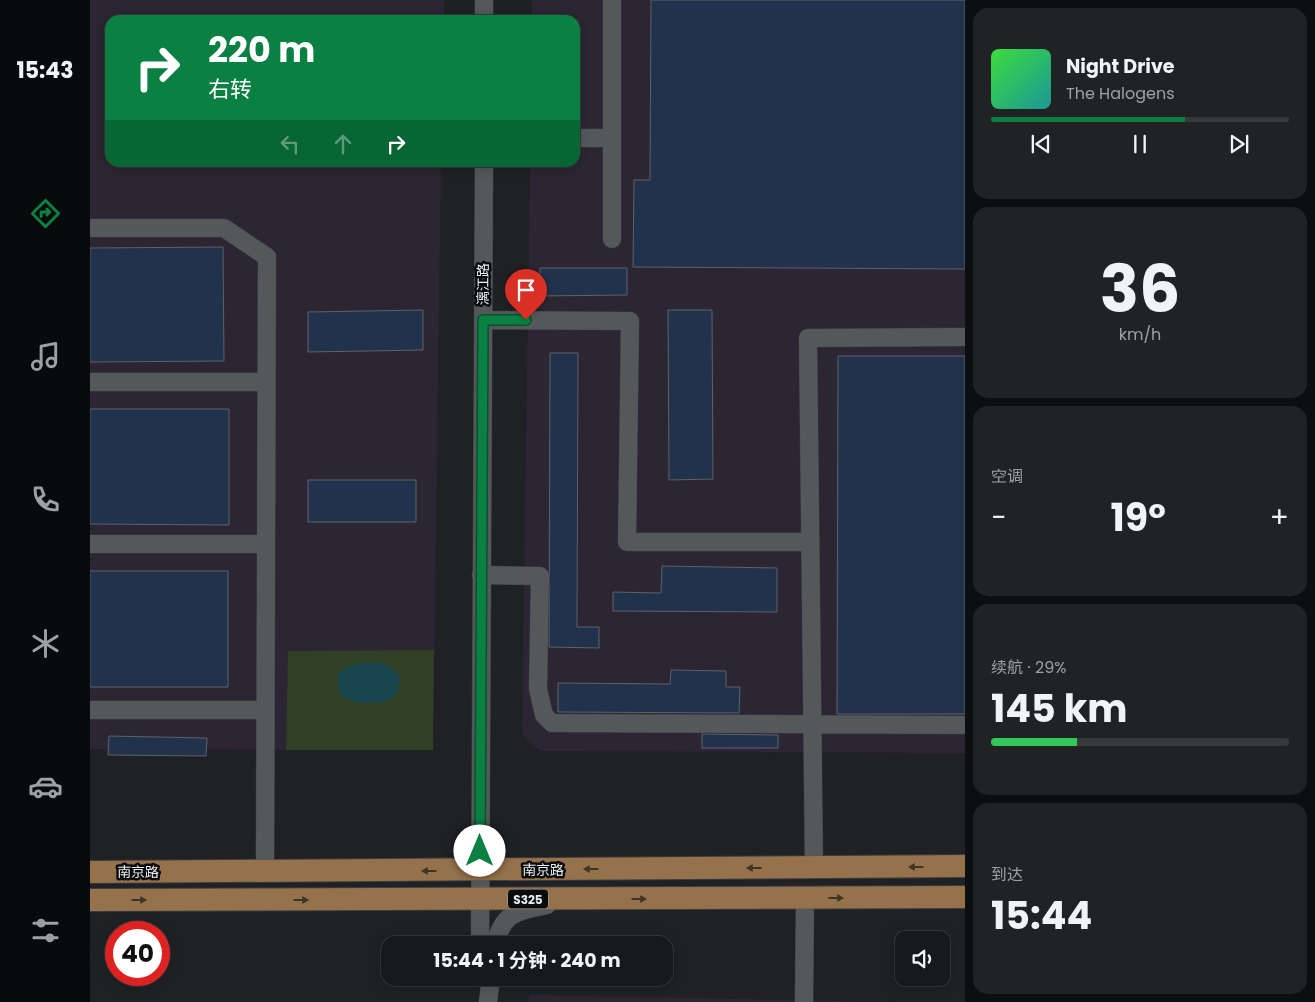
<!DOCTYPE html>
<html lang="zh">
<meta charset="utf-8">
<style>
body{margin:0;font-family:Poppins,"Noto Sans SC",sans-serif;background:#202224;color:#f1f3f6;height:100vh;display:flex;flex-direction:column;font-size:19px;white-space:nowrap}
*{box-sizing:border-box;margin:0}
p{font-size:16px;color:#9ea0a3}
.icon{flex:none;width:28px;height:28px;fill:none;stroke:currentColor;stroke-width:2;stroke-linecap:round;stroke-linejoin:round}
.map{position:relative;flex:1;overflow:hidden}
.panel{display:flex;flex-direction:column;gap:8px;padding:8px;background:#0d0e0f;width:350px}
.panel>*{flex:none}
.guide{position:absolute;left:15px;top:15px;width:475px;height:152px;border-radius:15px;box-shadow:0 2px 12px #0003,0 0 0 1px #36383a;background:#0b8043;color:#fff;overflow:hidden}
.buttons{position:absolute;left:805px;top:931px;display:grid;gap:10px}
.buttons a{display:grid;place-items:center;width:55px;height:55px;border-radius:10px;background:#17191b;box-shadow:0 2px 12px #0003,0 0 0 1px #36383a;font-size:25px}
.speed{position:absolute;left:15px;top:921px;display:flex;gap:10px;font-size:25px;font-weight:700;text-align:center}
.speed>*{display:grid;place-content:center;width:65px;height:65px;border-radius:50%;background:#17191b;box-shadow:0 2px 12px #0003,0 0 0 1px #36383a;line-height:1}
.speed .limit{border:8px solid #d22;background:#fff;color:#111}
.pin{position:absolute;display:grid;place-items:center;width:42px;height:42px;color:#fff;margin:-51px -21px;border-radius:50% 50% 50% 0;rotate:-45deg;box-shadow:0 0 5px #0007}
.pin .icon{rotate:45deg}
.me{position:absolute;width:55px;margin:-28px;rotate:0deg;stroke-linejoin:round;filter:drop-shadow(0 0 4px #0008)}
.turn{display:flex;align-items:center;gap:18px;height:105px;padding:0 20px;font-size:22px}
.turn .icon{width:65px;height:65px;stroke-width:2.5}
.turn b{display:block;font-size:35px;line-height:42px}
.lanes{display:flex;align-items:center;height:48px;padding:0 20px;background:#0003;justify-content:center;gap:25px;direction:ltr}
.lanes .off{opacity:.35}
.big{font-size:38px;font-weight:700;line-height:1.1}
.panel .card{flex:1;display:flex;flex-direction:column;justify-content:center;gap:8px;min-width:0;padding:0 18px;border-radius:15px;background:#202224}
.panel .dial{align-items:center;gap:0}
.dial b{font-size:65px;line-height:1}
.song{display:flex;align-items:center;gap:15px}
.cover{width:60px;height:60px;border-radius:8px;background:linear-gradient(135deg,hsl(120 70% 55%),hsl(180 70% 35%))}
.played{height:5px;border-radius:2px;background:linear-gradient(90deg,#0b8043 65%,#36383a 65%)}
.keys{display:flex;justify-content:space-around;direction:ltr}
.heat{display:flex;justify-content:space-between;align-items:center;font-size:28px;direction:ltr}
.charge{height:8px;border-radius:4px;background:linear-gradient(90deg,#34c759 29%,#36383a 0)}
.trip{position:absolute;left:291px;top:936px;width:292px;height:50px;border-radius:15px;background:#17191b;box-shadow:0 2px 12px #0003,0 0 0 1px #36383a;font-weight:700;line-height:50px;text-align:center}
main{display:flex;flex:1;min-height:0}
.dock{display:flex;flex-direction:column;width:90px;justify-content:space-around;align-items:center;background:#090a0b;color:#9ea0a3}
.dock .icon{width:35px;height:35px}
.dock .on{color:#0b8043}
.dock b{font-size:22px;color:#f1f3f6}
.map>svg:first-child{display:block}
.industrial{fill:#2b2534}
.green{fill:#2f4025}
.water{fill:#17444d}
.building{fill:#21334c;stroke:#606266}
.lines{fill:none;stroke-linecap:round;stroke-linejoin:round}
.minor-casing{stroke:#3a3c3e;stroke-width:19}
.major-casing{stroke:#3a3c3e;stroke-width:24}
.minor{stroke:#55585b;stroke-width:18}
.major{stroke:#95724b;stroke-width:22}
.oneway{fill:#423425}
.route-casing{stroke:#07532c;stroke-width:12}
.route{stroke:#0b8043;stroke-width:9}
.labels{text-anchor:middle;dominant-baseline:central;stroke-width:5;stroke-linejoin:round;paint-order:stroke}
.shield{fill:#0a0b0c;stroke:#a7a8aa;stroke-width:1}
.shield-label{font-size:12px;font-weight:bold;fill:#eaebed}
.street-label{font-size:14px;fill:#eaebed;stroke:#0a0b0c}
</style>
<main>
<nav class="dock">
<b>15:43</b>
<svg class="icon on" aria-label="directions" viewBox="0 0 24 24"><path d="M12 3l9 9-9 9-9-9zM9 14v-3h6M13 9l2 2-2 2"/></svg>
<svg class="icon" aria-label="music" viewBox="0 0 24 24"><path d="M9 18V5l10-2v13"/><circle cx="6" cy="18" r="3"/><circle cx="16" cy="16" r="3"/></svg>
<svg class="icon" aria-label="phone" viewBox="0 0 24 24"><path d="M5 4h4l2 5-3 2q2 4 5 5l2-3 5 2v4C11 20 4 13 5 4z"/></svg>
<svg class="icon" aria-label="climate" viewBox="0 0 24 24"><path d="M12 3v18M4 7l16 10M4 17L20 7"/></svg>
<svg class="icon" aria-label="car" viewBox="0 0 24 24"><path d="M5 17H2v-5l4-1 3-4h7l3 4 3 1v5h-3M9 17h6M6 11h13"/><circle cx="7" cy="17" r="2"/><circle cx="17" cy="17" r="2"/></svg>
<svg class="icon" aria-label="filters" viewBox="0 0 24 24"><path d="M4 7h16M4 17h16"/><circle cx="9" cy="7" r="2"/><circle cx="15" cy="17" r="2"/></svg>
</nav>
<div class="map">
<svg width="875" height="1002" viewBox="0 0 875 1002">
<rect width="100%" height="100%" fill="#1f2124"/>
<path class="industrial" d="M 0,0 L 354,0 L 354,20 L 20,20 L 20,162 L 351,163 L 343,750 L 0,749 Z
M 442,0 L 875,0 L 875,753 L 450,751 L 432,734 L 440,163 L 485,162 L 485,20 L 442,20 Z
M 439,995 L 802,1002 L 439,1002 Z"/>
<path class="green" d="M 344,650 L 343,750 L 196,750 L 198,651 Z"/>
<path class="water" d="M 277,662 C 292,663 302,664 310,678 C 309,683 309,688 307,693 C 298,706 264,706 253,696 C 249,692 248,687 248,681 C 248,666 265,664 277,662 Z"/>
<path class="building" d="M 561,0 L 875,0 L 875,269 L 543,267 L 544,180 L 560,180 Z
M 133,247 L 134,361 L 0,362 L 0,248 Z
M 450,268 L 537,268 L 537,295 L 450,296 Z
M 333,310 L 333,350 L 218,352 L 218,312 Z
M 578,310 L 622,310 L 623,479 L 579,480 Z
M 460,353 L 488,353 L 487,627 L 509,627 L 509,648 L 459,647 Z
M 748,356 L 875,356 L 875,714 L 747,714 Z
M 0,409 L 139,409 L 139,525 L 0,524 Z
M 218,480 L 326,480 L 326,522 L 218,522 Z
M 572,566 L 687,568 L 687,612 L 523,611 L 523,592 L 571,593 Z
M 0,571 L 138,571 L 138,687 L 0,687 Z
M 581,670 L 636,671 L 636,687 L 650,687 L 649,713 L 468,712 L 468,683 L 580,684 Z
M 612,734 L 688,735 L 688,748 L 612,748 Z
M 19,736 L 117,738 L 116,756 L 18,755 Z"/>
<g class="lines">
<defs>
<path id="minor" d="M 522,0 L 522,239
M 394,20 L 394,0
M 485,138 L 522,138
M 0,228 L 134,228 L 177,257 L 175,871
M 393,320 L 540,321 L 537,542 L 720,542
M 0,382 L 176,382
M 0,544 L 176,544
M 391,575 L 450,576 L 448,689 L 454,715 L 462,723 L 875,725
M 0,710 L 175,710
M 724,868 L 718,338 L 875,337
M 390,945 L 394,162
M 405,945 C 413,912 427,911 457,905
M 398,1002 L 401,978
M 714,1002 L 715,898"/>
<path id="major" d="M 0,872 L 875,866
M 0,900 L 875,897"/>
</defs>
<use href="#minor" class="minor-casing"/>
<use href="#major" class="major-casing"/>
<use href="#minor" class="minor"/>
<use href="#major" class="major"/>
</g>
<defs><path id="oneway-solid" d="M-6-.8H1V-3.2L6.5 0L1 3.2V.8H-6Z" transform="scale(1.25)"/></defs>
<g class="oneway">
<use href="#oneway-solid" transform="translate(826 867) rotate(180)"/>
<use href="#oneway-solid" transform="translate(664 868) rotate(180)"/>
<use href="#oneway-solid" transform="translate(501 869) rotate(180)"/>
<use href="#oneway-solid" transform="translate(339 871) rotate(180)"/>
<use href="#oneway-solid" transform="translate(746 898)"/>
<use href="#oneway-solid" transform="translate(549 899)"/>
<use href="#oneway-solid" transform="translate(49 900)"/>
<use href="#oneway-solid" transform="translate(211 900)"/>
</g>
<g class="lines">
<defs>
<path id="route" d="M 390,851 L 393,320 L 436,320"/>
</defs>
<use href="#route" class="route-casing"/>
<use href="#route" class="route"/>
</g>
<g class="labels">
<rect class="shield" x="418" y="889.5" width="40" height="19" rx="4"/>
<g class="shield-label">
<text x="438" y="899">S325</text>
</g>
<g class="street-label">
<text transform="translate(393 284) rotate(-90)">漓江路</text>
<text x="453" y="870">南京路</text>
<text x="48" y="872">南京路</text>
</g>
</g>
</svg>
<div class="buttons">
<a><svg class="icon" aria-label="sound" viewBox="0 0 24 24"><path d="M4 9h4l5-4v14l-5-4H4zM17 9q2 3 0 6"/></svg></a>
</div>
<div class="speed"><div class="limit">40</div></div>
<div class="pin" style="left:436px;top:320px;background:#d93025"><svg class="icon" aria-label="arrive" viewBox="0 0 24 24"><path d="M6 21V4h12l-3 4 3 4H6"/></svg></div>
<svg class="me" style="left:390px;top:851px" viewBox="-20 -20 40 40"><circle r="19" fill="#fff"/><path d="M0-13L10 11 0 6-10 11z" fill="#0b8043"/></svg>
<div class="trip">15:44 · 1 分钟 · 240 m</div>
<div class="guide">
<div class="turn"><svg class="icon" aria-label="right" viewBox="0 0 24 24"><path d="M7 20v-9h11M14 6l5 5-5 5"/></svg><div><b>220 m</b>右转</div></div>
<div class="lanes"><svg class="icon off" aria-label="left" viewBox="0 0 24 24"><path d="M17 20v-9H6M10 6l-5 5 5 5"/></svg><svg class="icon off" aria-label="ahead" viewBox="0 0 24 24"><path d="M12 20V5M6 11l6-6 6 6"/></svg><svg class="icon" aria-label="right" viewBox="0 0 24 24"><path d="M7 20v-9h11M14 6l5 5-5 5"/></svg></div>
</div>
</div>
<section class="panel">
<div class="card">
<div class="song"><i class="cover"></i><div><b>Night Drive</b><p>The Halogens</p></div></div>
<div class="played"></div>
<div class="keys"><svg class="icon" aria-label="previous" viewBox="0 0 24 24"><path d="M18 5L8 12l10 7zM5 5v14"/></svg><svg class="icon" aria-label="pause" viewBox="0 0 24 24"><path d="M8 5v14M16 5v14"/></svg><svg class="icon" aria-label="next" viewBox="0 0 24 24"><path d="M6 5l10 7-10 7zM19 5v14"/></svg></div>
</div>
<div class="card dial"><b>36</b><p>km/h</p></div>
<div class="card"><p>空调</p>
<div class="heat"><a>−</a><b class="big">19°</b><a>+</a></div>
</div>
<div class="card"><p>续航 · 29%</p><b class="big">145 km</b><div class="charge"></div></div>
<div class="card"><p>到达</p><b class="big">15:44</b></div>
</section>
</main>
